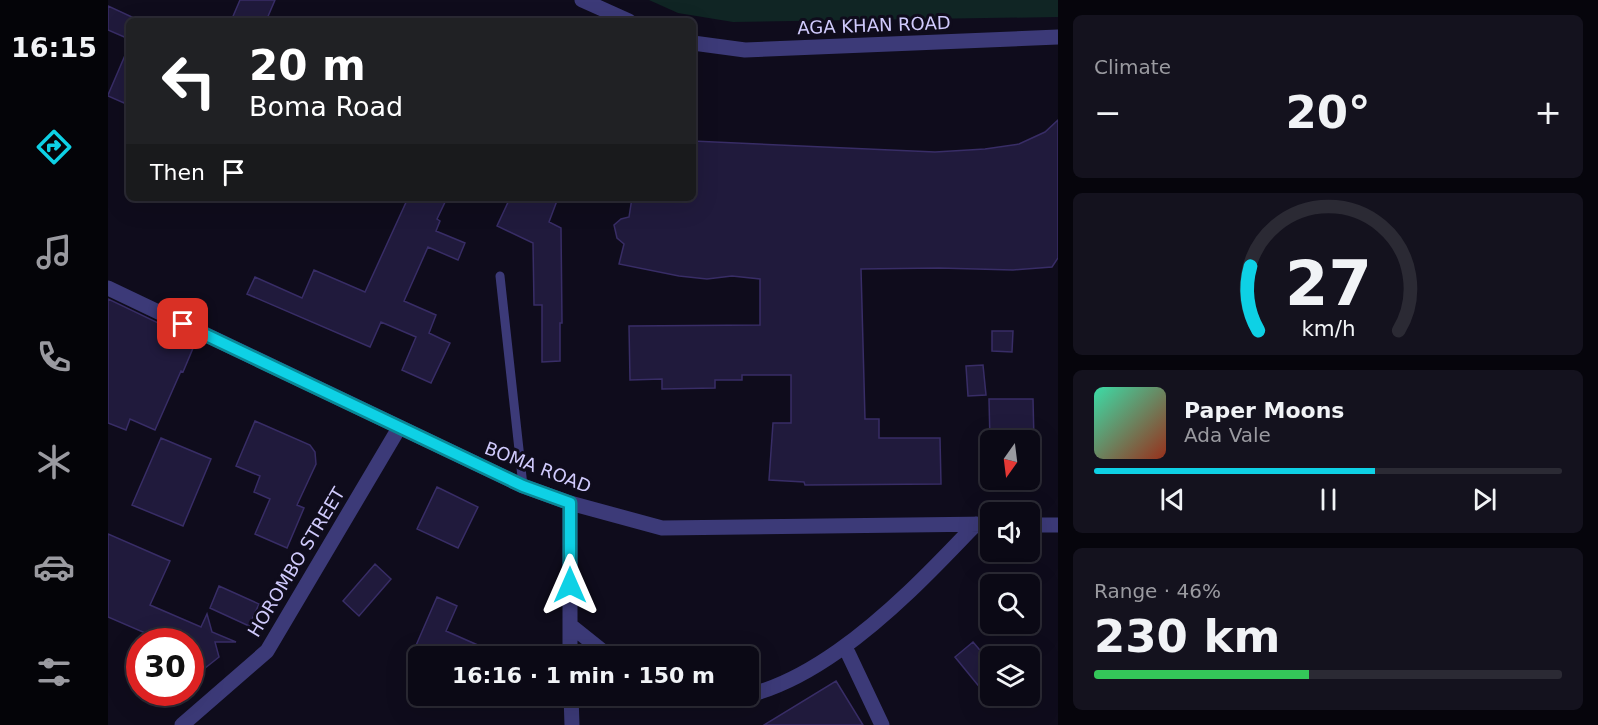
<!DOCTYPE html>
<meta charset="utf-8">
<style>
body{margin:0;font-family:"DejaVu Sans",sans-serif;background:#14121e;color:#f1f3f6;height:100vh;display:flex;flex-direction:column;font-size:22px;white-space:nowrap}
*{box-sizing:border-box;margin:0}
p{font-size:20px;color:#9a9aa0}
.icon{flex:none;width:33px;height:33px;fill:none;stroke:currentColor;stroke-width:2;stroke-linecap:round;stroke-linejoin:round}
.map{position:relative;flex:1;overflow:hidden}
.sheet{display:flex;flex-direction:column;gap:15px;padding:15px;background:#06050c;width:540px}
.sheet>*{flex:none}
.guide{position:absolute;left:18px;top:18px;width:570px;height:183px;border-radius:9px;box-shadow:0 6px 24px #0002,0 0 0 2px #2b2a34;background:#202124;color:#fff;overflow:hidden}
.needle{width:39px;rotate:194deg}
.fabs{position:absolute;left:872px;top:430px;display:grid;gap:12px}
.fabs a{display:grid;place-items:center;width:60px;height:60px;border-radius:9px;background:#0b0915;box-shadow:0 6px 24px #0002,0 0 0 2px #2b2a34;font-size:30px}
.speed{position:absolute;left:18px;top:628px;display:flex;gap:12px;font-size:30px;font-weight:700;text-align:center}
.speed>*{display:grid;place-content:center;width:78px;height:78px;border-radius:50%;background:#0b0915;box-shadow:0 6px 24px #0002,0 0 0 2px #2b2a34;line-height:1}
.speed .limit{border:9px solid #d22;background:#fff;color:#111}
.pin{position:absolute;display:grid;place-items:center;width:51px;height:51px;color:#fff;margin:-26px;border-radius:12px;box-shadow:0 3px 9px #0006}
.me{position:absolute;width:66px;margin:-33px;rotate:0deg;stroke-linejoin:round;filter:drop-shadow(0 0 4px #0008)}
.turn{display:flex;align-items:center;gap:21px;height:126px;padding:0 24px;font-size:27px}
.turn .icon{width:78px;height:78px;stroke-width:2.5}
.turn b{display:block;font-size:42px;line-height:51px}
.then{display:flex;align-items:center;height:57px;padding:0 24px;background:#0003;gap:12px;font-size:22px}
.big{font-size:45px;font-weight:700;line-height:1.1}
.sheet .widget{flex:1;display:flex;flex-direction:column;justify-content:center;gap:9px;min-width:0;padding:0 21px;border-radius:9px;background:#14121e}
.sheet .dial{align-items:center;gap:0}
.dial svg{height:156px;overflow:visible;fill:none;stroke:#2b2a34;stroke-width:7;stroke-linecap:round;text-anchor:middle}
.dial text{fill:#f1f3f6;stroke:none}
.song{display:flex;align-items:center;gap:18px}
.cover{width:72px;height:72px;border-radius:9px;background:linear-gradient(135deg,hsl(160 70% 55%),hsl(10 70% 35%))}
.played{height:6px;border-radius:3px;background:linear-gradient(90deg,#0ed1e5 60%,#2b2a34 60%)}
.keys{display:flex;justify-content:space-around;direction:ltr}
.heat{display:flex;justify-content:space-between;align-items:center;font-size:33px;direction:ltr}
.charge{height:9px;border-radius:4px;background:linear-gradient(90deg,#34c759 46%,#2b2a34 0)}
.trip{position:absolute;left:300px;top:646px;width:351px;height:60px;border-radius:9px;background:#0b0915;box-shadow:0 6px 24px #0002,0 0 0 2px #2b2a34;font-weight:700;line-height:60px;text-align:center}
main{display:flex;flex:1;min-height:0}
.menu{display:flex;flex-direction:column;width:108px;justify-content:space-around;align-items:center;background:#040408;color:#9a9aa0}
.menu .icon{width:42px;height:42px}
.menu .current{color:#0ed1e5}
.menu b{font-size:27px;color:#f1f3f6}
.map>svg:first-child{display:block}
.green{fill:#102524}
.building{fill:#201a3c;stroke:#382d66;stroke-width:1.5}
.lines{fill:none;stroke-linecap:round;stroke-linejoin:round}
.lane{stroke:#3c3a78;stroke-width:9}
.street{stroke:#3c3a78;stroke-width:15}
.route-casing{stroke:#098895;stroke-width:15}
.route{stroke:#0ed1e5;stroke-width:10}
.labels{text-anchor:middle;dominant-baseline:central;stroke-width:6;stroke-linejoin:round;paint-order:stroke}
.street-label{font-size:18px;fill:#d0cafc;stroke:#0f0c1c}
</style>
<main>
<nav class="menu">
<b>16:15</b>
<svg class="icon current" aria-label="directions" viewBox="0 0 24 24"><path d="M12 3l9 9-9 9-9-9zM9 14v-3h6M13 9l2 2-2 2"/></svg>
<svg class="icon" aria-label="music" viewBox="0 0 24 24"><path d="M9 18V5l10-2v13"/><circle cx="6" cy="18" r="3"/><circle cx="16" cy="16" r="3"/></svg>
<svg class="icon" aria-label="phone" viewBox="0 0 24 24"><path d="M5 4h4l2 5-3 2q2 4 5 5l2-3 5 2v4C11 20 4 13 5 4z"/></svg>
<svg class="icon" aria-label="climate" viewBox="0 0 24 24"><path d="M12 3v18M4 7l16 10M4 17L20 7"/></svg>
<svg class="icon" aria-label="car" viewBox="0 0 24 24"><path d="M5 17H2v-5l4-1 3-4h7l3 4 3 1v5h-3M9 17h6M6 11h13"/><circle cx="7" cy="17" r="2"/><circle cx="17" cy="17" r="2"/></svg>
<svg class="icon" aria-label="filters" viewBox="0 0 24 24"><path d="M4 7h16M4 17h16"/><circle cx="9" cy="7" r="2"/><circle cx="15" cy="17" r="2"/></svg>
</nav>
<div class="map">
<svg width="950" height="725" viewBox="0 0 950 725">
<rect width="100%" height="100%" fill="#0f0c1c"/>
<path class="green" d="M 541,0 L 950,0 L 950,17 L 625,22 L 570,13 Z"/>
<path class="building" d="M 132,0 L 167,0 L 158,21 L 123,21 Z
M 0,6 L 24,17 L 21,21 L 21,39 L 0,30 Z
M 21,46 L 21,90 L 16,103 L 0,96 L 0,95 Z
M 950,120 L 950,258 L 944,267 L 905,270 L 831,268 L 753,269 L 757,419 L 771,419 L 771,438 L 832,438 L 833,484 L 697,485 L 696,482 L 661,480 L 665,423 L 683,423 L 683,375 L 634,375 L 634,380 L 607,380 L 607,388 L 554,389 L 554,379 L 522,380 L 521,326 L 652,325 L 652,279 L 624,276 L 599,279 L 571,276 L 511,264 L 516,244 L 509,238 L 506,225 L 513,219 L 521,217 L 524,198 L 585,198 L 585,141 L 827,152 L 877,149 L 911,144 L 937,132 Z
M 300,198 L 339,198 L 329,219 L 332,221 L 328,231 L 357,243 L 350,260 L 320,247 L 296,301 L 328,315 L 321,333 L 342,343 L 323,383 L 294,370 L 308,337 L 273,322 L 262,347 L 139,294 L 147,277 L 194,298 L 206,270 L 257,292 Z
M 402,198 L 450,198 L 441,222 L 453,228 L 454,323 L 452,323 L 452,361 L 434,362 L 434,305 L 426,305 L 425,243 L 389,226 Z
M 0,299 L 88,341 L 75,372 L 73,371 L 47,430 L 22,419 L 18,430 L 0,423 Z
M 884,331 L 905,331 L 904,352 L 884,351 Z
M 875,365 L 878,395 L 860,396 L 858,366 Z
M 881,399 L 925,399 L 926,441 L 882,441 Z
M 147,421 L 202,445 L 207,452 L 208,464 L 189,505 L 196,508 L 179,548 L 147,534 L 162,499 L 146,492 L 152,476 L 128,466 Z
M 53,438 L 103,459 L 75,526 L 24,505 Z
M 329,487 L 370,507 L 350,548 L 309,529 Z
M 0,534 L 62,561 L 42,605 L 93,627 L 99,614 L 104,632 L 128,642 L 107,642 L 111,657 L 82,680 L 82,642 L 58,642 L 0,617 Z
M 267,564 L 283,579 L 251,616 L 235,601 Z
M 111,586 L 151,604 L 141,626 L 102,608 Z
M 329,597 L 349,606 L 338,631 L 397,657 L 323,657 L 306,650 Z
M 865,642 L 882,662 L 882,700 L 847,657 Z
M 728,681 L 755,725 L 656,725 Z"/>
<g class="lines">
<path class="lane" d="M 392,276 L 415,486"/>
<path class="street" d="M 474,0 L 521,21
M 585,43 L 637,50 L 950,37
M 0,288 L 415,486 L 462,503 L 554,528 L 882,524
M 462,503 L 462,657
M 921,525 L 950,525
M 462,625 L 502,657
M 740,653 L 774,725
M 463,696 L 464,725
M 570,696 C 681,725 801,594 868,524
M 74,725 L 159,651 L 291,428"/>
</g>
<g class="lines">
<defs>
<path id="route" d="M 75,324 L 415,486 L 462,503 L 462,585"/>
</defs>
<use href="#route" class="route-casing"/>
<use href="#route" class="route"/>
</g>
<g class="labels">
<g class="street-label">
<text transform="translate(766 25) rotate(-2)">AGA KHAN ROAD</text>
<text transform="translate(430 467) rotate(21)">BOMA ROAD</text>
<text transform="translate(188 562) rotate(-59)">HOROMBO STREET</text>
</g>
</g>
</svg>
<div class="fabs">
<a><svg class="needle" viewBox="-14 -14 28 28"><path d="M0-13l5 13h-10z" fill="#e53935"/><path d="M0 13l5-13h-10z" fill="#9a9aa0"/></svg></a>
<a><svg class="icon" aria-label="sound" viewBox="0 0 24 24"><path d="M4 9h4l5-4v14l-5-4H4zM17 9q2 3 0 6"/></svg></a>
<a><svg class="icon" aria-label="search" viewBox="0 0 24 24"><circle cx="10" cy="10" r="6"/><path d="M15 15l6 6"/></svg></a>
<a><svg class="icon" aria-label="layers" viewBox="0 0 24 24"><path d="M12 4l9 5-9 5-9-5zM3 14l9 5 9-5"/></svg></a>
</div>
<div class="speed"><div class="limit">30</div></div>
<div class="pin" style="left:75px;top:324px;background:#d93025"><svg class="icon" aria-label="arrive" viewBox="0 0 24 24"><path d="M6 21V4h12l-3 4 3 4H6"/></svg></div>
<svg class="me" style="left:462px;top:585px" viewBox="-20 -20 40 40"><path d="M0-17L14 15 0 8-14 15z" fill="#0ed1e5" stroke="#fff" stroke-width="4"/></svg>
<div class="trip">16:16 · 1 min · 150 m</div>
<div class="guide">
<div class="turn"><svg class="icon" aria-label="left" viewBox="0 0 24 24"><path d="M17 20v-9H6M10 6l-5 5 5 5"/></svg><div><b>20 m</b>Boma Road</div></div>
<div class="then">Then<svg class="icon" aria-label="arrive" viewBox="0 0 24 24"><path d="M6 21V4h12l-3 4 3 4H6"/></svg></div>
</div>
</div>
<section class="sheet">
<div class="widget"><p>Climate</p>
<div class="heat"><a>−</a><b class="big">20°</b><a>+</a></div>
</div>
<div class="widget dial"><svg viewBox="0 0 100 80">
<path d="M14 69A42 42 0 1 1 86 69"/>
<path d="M14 69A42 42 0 0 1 10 36" stroke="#0ed1e5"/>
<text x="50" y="56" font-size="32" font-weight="700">27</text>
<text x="50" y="72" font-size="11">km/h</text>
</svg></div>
<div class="widget">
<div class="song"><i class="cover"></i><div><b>Paper Moons</b><p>Ada Vale</p></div></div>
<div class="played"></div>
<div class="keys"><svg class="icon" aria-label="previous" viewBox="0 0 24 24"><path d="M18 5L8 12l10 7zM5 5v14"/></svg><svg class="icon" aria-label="pause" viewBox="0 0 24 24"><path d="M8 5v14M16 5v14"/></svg><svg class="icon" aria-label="next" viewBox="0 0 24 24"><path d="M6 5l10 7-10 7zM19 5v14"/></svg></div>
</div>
<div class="widget"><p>Range · 46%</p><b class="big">230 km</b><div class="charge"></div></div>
</section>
</main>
